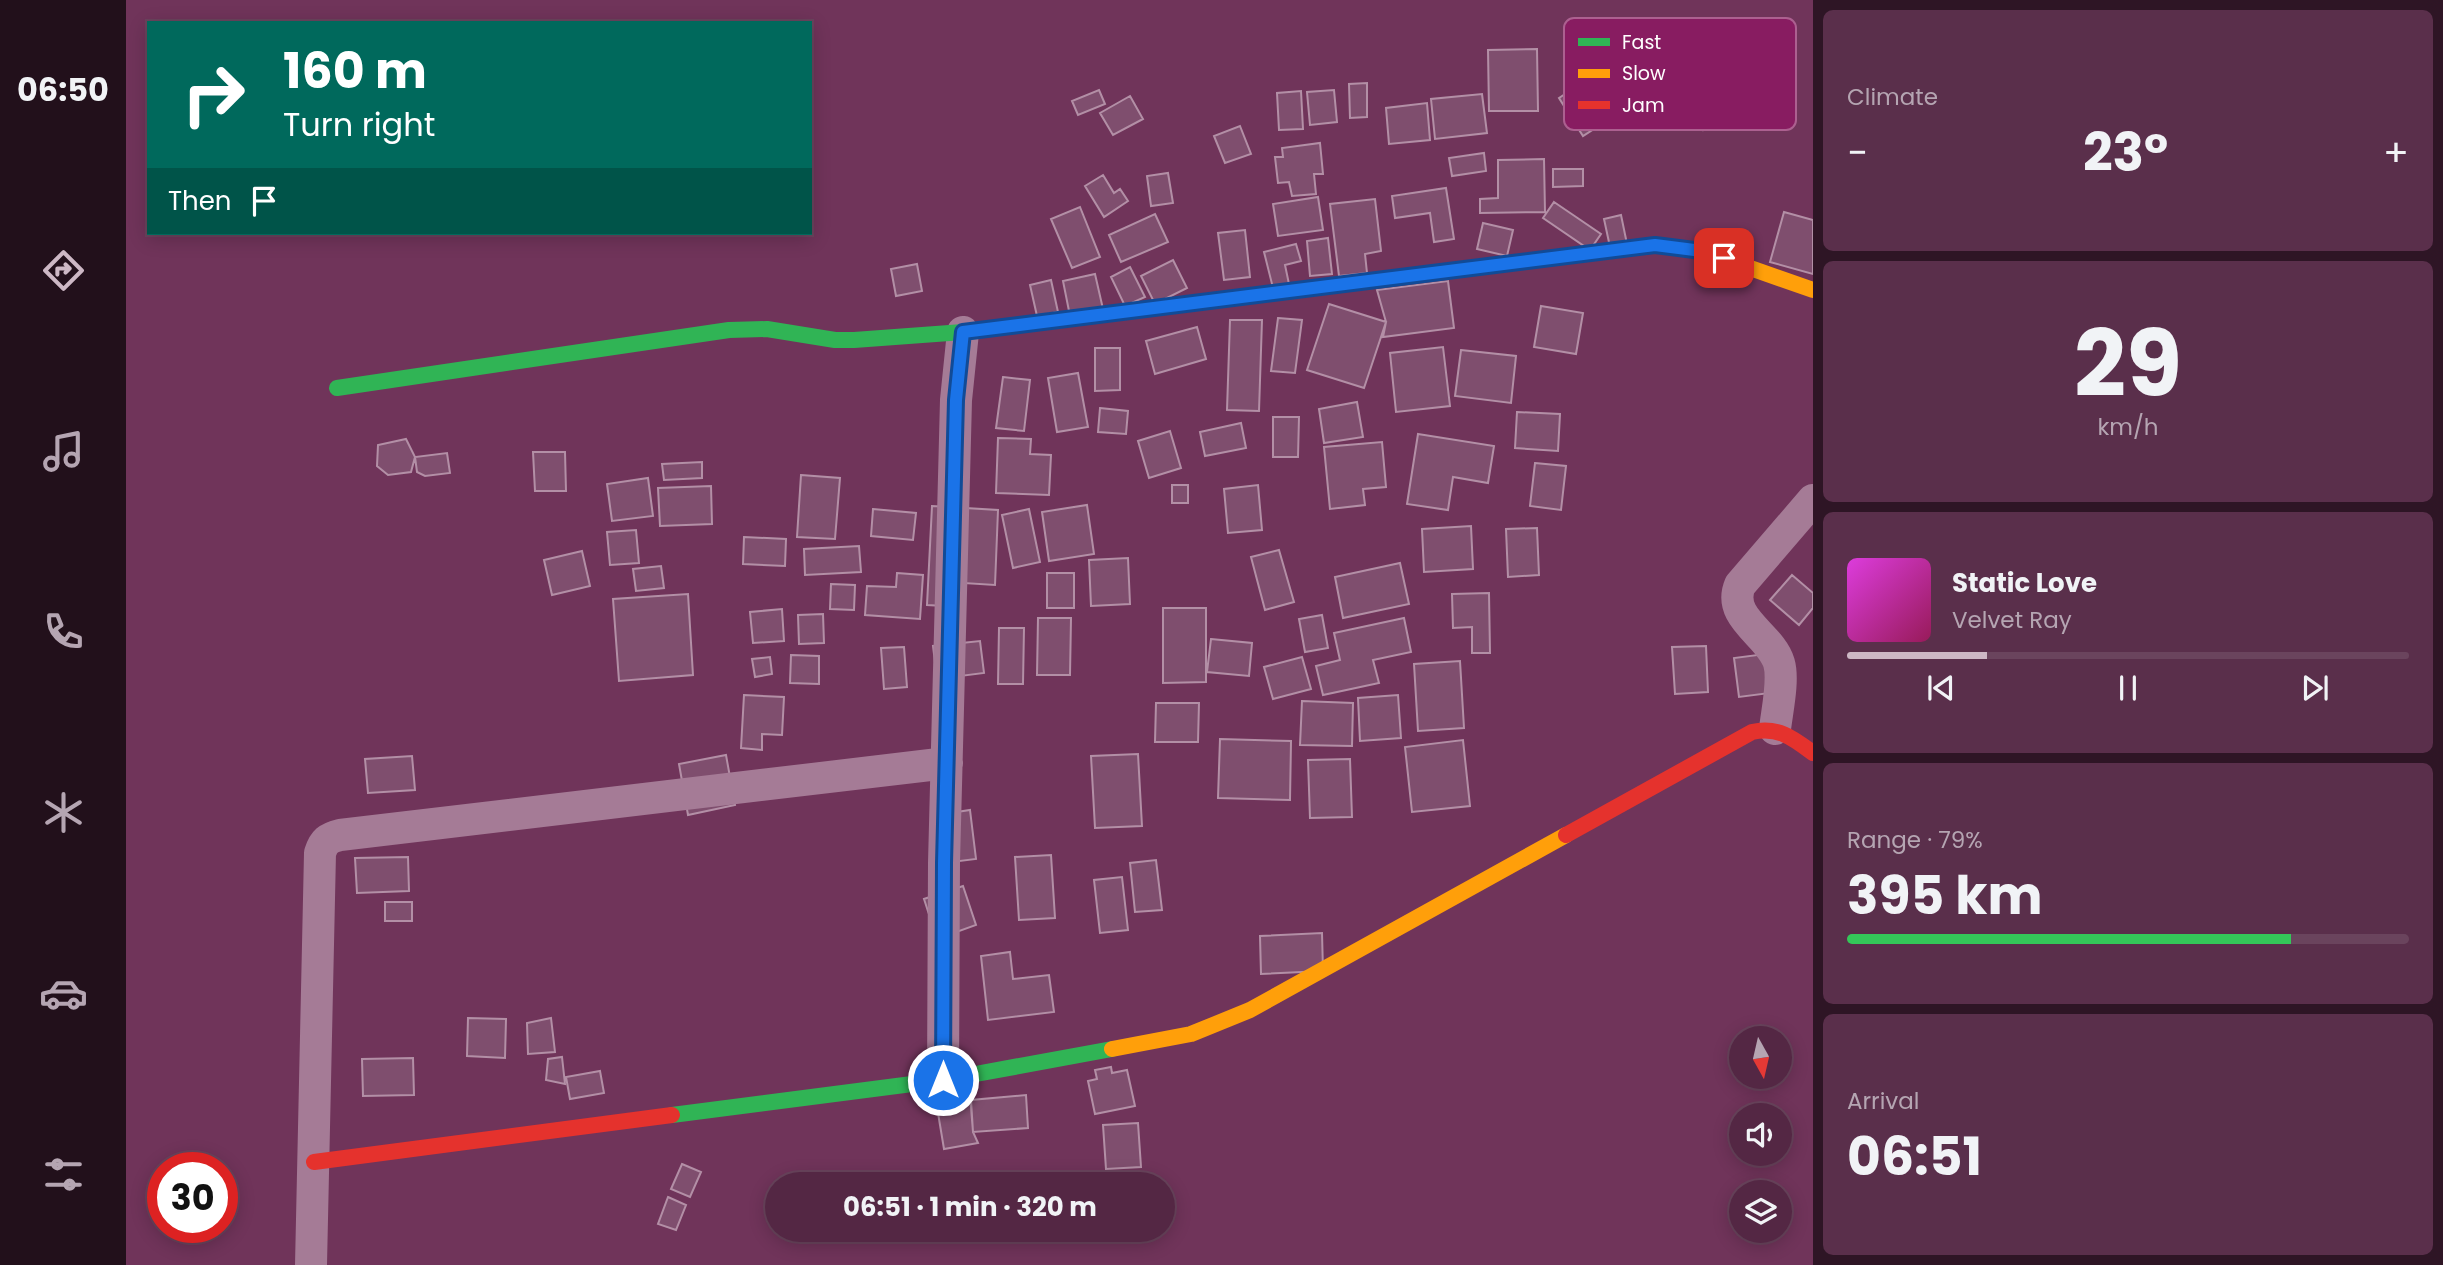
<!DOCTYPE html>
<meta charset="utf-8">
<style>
body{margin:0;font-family:Poppins,sans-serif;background:#5a2f4b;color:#f1f3f6;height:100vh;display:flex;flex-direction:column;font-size:26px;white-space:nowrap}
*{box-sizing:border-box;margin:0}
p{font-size:23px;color:#b5a5b2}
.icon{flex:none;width:38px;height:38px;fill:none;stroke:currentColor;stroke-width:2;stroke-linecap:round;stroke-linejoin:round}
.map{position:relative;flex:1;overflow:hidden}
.sheet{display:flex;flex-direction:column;gap:10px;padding:10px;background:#2e1525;width:630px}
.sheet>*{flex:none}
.top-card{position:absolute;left:21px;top:21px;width:665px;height:214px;border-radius:0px;box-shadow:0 4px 18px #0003,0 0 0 2px #6a445d;background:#00695c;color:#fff;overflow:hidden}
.needle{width:46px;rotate:172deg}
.tools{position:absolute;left:1603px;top:1026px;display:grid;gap:14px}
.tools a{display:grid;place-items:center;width:63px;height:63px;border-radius:50%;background:#542744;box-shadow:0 4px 18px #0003,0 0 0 2px #6a445d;font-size:35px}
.speed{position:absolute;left:21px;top:1152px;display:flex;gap:14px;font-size:35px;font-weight:700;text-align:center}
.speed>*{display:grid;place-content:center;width:91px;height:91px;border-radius:50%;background:#542744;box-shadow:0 4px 18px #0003,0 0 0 2px #6a445d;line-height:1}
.speed .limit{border:10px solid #d22;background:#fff;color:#111}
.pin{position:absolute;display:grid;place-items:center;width:60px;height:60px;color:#fff;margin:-30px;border-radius:14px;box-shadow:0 4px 10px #0006}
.me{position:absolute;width:77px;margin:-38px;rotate:0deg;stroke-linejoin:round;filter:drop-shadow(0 0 5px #0008)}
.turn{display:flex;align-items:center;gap:24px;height:147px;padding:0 21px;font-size:32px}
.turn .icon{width:91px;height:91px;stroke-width:2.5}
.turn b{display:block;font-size:49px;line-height:60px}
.then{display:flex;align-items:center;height:66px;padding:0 21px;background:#0003;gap:14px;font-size:26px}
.big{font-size:52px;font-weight:700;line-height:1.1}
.sheet .widget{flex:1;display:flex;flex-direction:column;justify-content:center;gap:10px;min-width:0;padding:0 24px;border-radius:10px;background:#5a2f4b}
.sheet .dial{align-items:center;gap:0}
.dial b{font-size:91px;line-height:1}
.song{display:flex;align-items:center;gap:21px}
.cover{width:84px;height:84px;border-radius:10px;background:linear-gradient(135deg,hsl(300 70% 55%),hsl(330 70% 35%))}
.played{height:7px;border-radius:4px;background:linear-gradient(90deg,#cdb8c5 25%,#6a445d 25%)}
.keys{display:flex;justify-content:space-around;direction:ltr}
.heat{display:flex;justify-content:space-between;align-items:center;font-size:38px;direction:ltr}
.charge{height:10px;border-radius:5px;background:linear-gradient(90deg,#34c759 79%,#6a445d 0)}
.trip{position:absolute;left:639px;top:1172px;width:410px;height:70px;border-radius:35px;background:#542744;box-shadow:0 4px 18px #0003,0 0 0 2px #6a445d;font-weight:700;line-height:70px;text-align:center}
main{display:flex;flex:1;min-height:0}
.tabs{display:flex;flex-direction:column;width:126px;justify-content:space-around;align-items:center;background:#22101b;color:#b5a5b2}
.tabs .icon{width:49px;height:49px}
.tabs .active{color:#cdb8c5}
.tabs b{font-size:32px;color:#f1f3f6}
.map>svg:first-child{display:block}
.building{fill:#7f4e6e;stroke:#b38fa6;stroke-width:2}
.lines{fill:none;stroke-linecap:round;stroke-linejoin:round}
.street{stroke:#a57b96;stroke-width:32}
.fast{stroke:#30b455;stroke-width:16}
.slow{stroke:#ff9f0a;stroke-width:16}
.jam{stroke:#e5322d;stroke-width:16}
.route-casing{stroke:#114b97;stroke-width:18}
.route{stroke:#1a73e8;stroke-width:12}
.key{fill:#881c61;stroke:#ac6090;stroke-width:2}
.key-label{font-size:19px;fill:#fff}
</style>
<main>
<nav class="tabs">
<b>06:50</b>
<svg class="icon active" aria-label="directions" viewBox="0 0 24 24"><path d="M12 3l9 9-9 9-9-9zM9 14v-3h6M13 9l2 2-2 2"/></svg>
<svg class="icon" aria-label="music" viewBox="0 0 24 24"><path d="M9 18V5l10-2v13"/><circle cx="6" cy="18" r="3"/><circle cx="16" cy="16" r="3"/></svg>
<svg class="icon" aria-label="phone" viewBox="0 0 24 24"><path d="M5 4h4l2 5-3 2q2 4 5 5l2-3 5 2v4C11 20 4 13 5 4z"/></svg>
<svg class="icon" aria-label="climate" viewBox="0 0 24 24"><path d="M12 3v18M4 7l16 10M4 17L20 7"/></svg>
<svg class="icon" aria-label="car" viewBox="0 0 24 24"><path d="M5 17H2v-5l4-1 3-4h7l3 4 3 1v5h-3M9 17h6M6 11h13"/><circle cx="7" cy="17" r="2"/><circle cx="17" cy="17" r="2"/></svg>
<svg class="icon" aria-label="filters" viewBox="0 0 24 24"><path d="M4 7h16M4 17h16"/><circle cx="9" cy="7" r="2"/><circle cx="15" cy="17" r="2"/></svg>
</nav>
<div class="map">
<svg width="1687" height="1265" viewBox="0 0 1687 1265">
<rect width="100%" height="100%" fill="#70345a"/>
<path class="building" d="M 1411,49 L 1412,111 L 1363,111 L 1362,50 Z
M 1467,76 L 1491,114 L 1457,136 L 1433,98 Z
M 1241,83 L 1241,117 L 1224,118 L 1223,84 Z
M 1583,87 L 1601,108 L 1577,130 L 1558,109 Z
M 973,90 L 979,104 L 952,115 L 946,101 Z
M 1208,90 L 1211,122 L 1184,125 L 1181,92 Z
M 1175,91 L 1177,129 L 1153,130 L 1151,93 Z
M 1356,94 L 1361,133 L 1309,139 L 1305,99 Z
M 1004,96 L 1017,119 L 987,135 L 974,113 Z
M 1301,103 L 1304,140 L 1263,144 L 1260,108 Z
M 1114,126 L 1125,154 L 1099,163 L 1088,136 Z
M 1194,143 L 1197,174 L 1188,174 L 1190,194 L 1166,196 L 1163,182 L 1152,183 L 1149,157 L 1157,157 L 1156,148 Z
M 1358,153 L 1360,171 L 1326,176 L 1323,158 Z
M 1418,159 L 1419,212 L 1354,213 L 1354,199 L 1372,198 L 1372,160 Z
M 1427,169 L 1457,169 L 1457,186 L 1427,187 Z
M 1042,173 L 1047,203 L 1025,206 L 1021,176 Z
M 977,175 L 988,193 L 994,189 L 1002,201 L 978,217 L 959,186 Z
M 1320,188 L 1328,239 L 1308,242 L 1304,213 L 1269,218 L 1266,196 Z
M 1192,197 L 1197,230 L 1152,236 L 1147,204 Z
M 1249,199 L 1255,251 L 1239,254 L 1241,273 L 1213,276 L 1204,204 Z
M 1428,202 L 1475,234 L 1464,250 L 1417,218 Z
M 954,207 L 974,257 L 946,268 L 925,219 Z
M 1658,212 L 1687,220 L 1687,274 L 1644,262 Z
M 1029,214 L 1042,242 L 995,262 L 983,235 Z
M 1495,215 L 1501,244 L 1484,247 L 1478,219 Z
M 1357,223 L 1387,230 L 1381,256 L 1351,249 Z
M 1119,230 L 1124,277 L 1098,280 L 1092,233 Z
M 1202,238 L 1206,274 L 1184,276 L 1181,241 Z
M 1170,244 L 1175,261 L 1159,265 L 1163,284 L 1147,288 L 1138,252 Z
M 1047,260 L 1061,288 L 1029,304 L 1015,276 Z
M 791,264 L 796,291 L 770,296 L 765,269 Z
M 1004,267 L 1019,297 L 999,306 L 985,277 Z
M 969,274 L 977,309 L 944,316 L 937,281 Z
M 925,280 L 932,312 L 911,316 L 904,285 Z
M 1322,281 L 1328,328 L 1257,337 L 1260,322 L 1251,290 Z
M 1203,304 L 1260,322 L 1238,388 L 1181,370 Z
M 1415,306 L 1457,313 L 1450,354 L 1408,347 Z
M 1152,318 L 1176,320 L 1169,373 L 1145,371 Z
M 1104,320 L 1136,320 L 1133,411 L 1101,410 Z
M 1071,327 L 1080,359 L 1029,374 L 1020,341 Z
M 1317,347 L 1324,406 L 1270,412 L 1264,353 Z
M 969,348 L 994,348 L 994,390 L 969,391 Z
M 1335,350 L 1390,356 L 1385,403 L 1329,396 Z
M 952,373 L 962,427 L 931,432 L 922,378 Z
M 877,377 L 904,380 L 898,431 L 870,428 Z
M 1231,402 L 1237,437 L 1198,443 L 1193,409 Z
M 974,408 L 1002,411 L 1000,434 L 972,432 Z
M 1391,412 L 1434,414 L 1432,451 L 1389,448 Z
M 1147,417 L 1173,417 L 1172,457 L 1147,457 Z
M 1115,423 L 1120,448 L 1079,456 L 1074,432 Z
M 1044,431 L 1055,468 L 1023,478 L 1012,441 Z
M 1292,434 L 1368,446 L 1362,483 L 1327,477 L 1322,510 L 1281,504 Z
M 872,438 L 905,439 L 904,454 L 925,455 L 923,495 L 870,493 Z
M 280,439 L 289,457 L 285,472 L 262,475 L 251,466 L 252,445 Z
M 1256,442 L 1260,487 L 1237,489 L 1239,505 L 1204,509 L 1198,447 Z
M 407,452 L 439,452 L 440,491 L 409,491 Z
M 321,453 L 324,473 L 299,476 L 291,472 L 289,457 Z
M 576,462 L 576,478 L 538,480 L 536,464 Z
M 1409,463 L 1440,466 L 1435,510 L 1404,506 Z
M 675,475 L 714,478 L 709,539 L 671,537 Z
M 522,478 L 527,516 L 486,521 L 481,484 Z
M 1046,485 L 1062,485 L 1062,503 L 1046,503 Z
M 1132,485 L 1136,530 L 1102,533 L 1098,489 Z
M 585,486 L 586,524 L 534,526 L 532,488 Z
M 961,505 L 968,554 L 923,561 L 916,512 Z
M 806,506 L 872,510 L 869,585 L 838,583 L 837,607 L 801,605 Z
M 747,509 L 790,513 L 787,540 L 745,536 Z
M 903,509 L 914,562 L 887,568 L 876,515 Z
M 1345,526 L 1347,569 L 1298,572 L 1296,529 Z
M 1411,528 L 1413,575 L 1382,577 L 1380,529 Z
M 510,530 L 513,563 L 484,565 L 481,532 Z
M 618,537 L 660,539 L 659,566 L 617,564 Z
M 733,546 L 735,572 L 679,575 L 678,549 Z
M 1153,550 L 1168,602 L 1139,610 L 1125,557 Z
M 456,551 L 464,586 L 426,595 L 418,560 Z
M 1002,558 L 1004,604 L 965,606 L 963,560 Z
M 1274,563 L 1283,604 L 1217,618 L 1209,577 Z
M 535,566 L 538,588 L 510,591 L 507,569 Z
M 771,573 L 797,575 L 794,619 L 739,615 L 741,586 L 770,587 Z
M 921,573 L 948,573 L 948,608 L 921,608 Z
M 1666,575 L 1687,593 L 1687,608 L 1673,625 L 1644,600 Z
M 705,584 L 729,585 L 728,610 L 704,609 Z
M 1363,593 L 1364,653 L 1346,653 L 1346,627 L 1327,628 L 1326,594 Z
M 562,594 L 567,675 L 493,681 L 487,599 Z
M 1037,608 L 1080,608 L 1080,682 L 1037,683 Z
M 656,609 L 658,641 L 627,643 L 624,612 Z
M 697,614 L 698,643 L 673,644 L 672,615 Z
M 1196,615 L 1202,648 L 1179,652 L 1173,619 Z
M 912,618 L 945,618 L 944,675 L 911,675 Z
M 1278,618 L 1285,652 L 1247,660 L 1253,683 L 1197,695 L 1190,666 L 1214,660 L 1208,633 Z
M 873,628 L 898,628 L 897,684 L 872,684 Z
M 1085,639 L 1126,643 L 1123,676 L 1081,672 Z
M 854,641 L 858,673 L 811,679 L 807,646 Z
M 1580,646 L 1582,692 L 1549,694 L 1546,647 Z
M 778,647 L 781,687 L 758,689 L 755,648 Z
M 1639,654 L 1644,693 L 1613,697 L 1608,658 Z
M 665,655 L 693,656 L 693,684 L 664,683 Z
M 644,657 L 646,674 L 629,677 L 626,659 Z
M 1176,657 L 1185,689 L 1147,699 L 1138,667 Z
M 1334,661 L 1338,728 L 1292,731 L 1288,664 Z
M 618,695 L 658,697 L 656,735 L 636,734 L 636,750 L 615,748 Z
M 1272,695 L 1275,738 L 1234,741 L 1232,698 Z
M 1176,701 L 1227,703 L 1226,746 L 1174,745 Z
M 1030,703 L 1073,703 L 1072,742 L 1029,742 Z
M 1094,739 L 1165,741 L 1164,800 L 1092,798 Z
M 1337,740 L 1344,806 L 1286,812 L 1279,747 Z
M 1012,754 L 1016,826 L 969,828 L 965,756 Z
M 600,755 L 609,805 L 562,815 L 553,764 Z
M 286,756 L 289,790 L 242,793 L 239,759 Z
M 1224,759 L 1226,817 L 1184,818 L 1182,760 Z
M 844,810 L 850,859 L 818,863 L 811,815 Z
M 925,855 L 929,918 L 893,920 L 889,857 Z
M 282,857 L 283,891 L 231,893 L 229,858 Z
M 1030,860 L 1036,910 L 1009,912 L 1004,863 Z
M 996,877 L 1002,930 L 974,933 L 968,880 Z
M 837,886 L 850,925 L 811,939 L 798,899 Z
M 259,902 L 286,902 L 286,921 L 259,921 Z
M 1196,933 L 1197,971 L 1135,974 L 1134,936 Z
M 884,952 L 887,979 L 923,975 L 928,1012 L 862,1020 L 855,956 Z
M 342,1018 L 380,1019 L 379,1058 L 341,1056 Z
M 425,1018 L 429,1052 L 402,1054 L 401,1023 Z
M 436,1057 L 439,1084 L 420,1080 L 422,1059 Z
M 287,1058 L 288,1095 L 237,1096 L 236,1059 Z
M 985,1067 L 986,1073 L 1001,1070 L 1009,1106 L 969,1114 L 962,1081 L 971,1079 L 969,1070 Z
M 474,1071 L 478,1093 L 444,1099 L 440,1077 Z
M 844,1095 L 847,1132 L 852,1143 L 818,1149 L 810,1101 Z
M 900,1095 L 902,1128 L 847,1132 L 845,1100 Z
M 1012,1123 L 1015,1167 L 980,1169 L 977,1125 Z
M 556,1164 L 575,1172 L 564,1197 L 545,1189 Z
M 542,1197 L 560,1205 L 550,1230 L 532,1224 Z"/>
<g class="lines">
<path class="street" d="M 1649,729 C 1651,711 1658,680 1653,663 C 1645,635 1600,618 1614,585 L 1687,500
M 817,1080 L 818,863 L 830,400 L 837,332
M 185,1265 L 194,853 C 198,841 202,838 214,835 L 821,763"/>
<path class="fast" d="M 211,388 L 603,330 L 641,329 L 709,340 L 728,340 L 837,332 L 899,324
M 546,1115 L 817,1080 L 986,1049"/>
<path class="slow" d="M 1323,271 L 1529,245 L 1576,251 L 1687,290
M 986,1049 L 1065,1034 L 1124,1010 L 1440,835"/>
<path class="jam" d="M 899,324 L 1323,271
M 1440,835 L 1626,732 C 1652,726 1667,738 1687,753
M 188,1162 L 546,1115"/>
</g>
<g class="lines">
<defs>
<path id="route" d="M 817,1080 L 818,863 L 830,400 L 837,332 L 1529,245 L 1576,251 L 1598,258"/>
</defs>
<use href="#route" class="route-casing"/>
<use href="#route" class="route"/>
</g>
<rect x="1438" y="18" width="232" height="112" rx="10" class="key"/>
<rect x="1452" y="38" width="32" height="8" fill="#30b455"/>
<rect x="1452" y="69" width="32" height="9" fill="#ff9f0a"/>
<rect x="1452" y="101" width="32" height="8" fill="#e5322d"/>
<g class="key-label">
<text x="1496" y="49">Fast</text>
<text x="1496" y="80">Slow</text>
<text x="1496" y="112">Jam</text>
</g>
</svg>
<div class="tools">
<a><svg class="needle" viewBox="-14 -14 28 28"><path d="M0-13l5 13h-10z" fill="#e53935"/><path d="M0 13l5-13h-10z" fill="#b5a5b2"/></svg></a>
<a><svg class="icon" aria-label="sound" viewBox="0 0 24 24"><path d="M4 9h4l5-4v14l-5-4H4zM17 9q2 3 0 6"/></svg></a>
<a><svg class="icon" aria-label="layers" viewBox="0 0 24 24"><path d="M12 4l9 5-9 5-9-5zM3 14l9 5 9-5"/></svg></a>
</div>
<div class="speed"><div class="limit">30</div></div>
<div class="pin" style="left:1598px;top:258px;background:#d93025"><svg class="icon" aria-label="arrive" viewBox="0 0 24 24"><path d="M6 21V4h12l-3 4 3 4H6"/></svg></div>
<svg class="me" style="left:817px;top:1080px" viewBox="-20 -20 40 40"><circle r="17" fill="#1a73e8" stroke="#fff" stroke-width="3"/><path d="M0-11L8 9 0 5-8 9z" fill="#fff"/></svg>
<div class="trip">06:51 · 1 min · 320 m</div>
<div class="top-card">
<div class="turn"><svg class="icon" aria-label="right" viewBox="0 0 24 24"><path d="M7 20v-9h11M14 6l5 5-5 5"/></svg><div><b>160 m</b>Turn right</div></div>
<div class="then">Then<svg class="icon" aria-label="arrive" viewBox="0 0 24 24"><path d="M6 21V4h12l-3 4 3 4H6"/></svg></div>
</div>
</div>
<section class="sheet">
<div class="widget"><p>Climate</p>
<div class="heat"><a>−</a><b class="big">23°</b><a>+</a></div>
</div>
<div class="widget dial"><b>29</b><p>km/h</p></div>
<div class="widget">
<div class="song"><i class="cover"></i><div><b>Static Love</b><p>Velvet Ray</p></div></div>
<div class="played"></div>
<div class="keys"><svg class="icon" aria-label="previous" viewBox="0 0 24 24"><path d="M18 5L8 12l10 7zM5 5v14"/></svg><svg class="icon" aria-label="pause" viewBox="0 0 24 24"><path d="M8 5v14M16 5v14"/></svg><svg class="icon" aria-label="next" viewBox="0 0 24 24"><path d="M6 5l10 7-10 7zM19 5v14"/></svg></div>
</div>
<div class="widget"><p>Range · 79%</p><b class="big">395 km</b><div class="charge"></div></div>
<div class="widget"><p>Arrival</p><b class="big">06:51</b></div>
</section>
</main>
